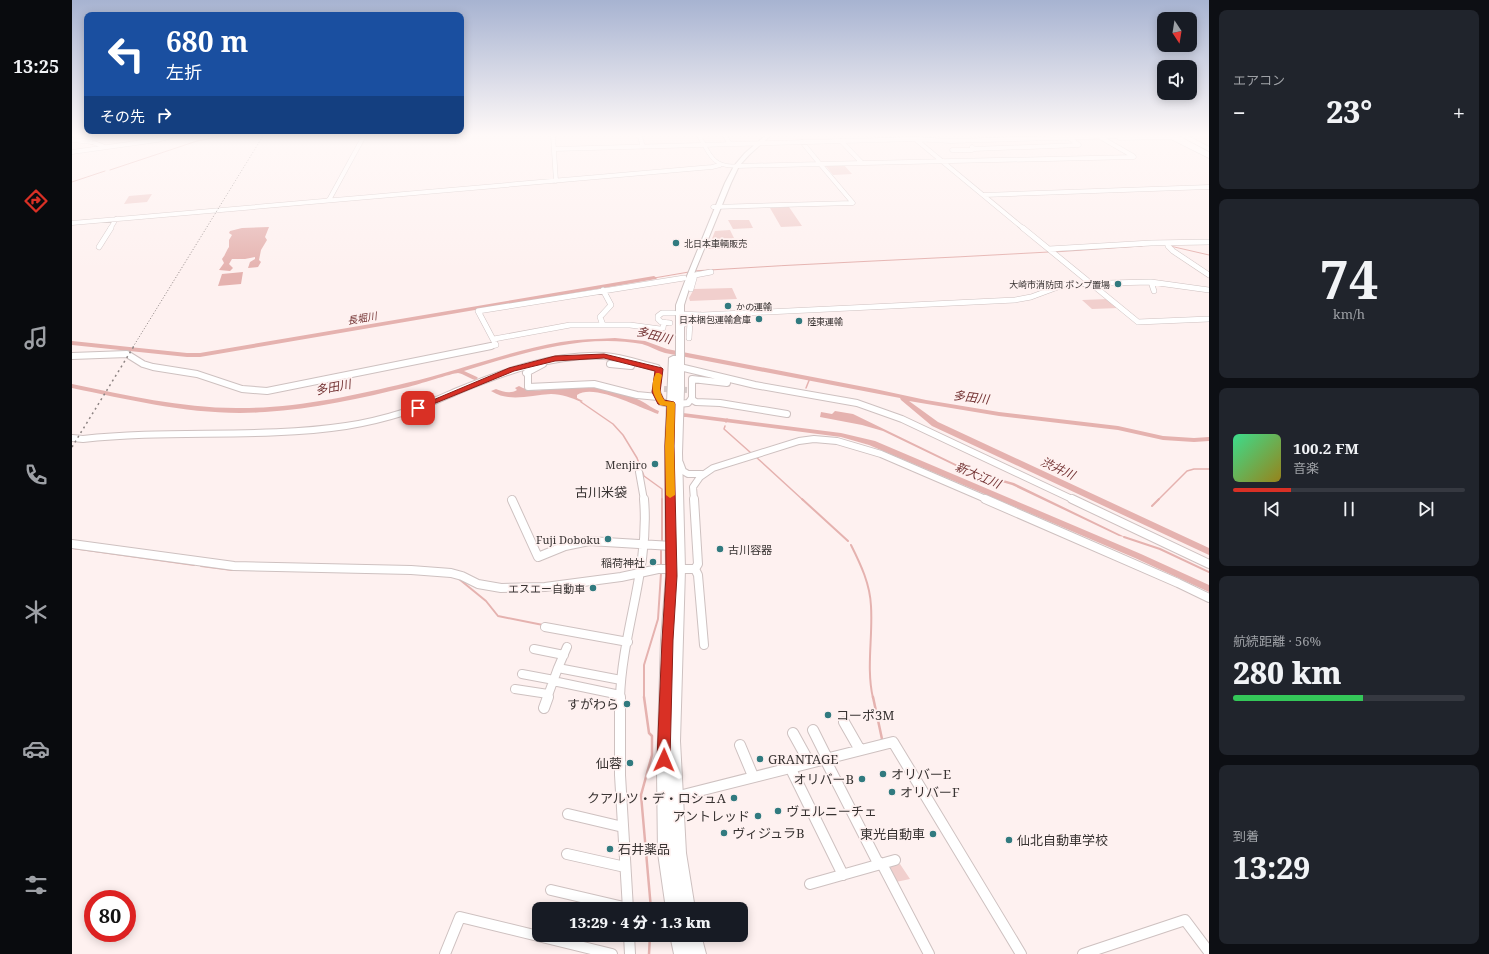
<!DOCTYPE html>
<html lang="ja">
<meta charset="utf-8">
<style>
body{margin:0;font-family:"Noto Serif","Noto Sans JP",serif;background:#20242c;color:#f1f3f6;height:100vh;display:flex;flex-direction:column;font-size:15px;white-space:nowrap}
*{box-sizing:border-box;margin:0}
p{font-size:13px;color:#9ea1a6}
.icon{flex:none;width:22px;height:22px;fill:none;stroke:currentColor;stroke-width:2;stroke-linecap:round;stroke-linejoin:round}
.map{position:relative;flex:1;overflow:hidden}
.panel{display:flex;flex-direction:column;gap:10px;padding:10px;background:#0d0f14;width:280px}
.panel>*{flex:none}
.banner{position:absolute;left:12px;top:12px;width:380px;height:122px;border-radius:8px;box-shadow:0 2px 10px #0003;background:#1a4fa0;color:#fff;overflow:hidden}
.needle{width:26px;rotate:168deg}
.controls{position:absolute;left:1085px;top:12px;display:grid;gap:8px}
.controls a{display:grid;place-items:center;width:40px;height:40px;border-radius:8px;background:#171b24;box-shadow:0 2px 10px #0003;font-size:20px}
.speed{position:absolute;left:12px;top:890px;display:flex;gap:8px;font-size:20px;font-weight:700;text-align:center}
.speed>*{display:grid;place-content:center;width:52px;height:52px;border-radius:50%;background:#171b24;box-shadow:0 2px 10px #0003;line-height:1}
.speed .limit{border:6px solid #d22;background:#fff;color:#111}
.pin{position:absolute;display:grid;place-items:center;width:34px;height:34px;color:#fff;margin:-17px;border-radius:8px;box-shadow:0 2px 6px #0006}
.me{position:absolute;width:44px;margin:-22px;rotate:1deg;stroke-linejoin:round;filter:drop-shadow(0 0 3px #0008)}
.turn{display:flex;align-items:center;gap:14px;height:84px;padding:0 16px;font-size:18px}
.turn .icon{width:52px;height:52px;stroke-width:2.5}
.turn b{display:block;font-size:28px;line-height:34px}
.then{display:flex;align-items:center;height:38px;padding:0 16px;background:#0003;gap:8px;font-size:15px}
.big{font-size:30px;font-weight:800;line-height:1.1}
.panel .card{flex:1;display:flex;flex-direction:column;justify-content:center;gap:6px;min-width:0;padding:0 14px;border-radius:8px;background:#20242c}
.panel .dial{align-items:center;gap:0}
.dial b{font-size:52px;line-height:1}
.song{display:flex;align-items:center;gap:12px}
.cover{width:48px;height:48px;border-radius:6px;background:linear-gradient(135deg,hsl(150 70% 55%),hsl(50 70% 35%))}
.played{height:4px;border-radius:2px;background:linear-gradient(90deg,#d93025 25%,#363941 25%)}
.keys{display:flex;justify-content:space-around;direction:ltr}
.heat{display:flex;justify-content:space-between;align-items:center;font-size:22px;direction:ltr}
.charge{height:6px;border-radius:3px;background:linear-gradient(90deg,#34c759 56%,#363941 0)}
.trip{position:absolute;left:460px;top:902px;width:216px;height:40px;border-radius:8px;background:#171b24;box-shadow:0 2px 10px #0003;font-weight:800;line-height:40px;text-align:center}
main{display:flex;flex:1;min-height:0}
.dock{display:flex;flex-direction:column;width:72px;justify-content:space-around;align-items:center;background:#090b0e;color:#9ea1a6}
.dock .icon{width:28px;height:28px}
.dock .active{color:#d93025}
.dock b{font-size:18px;color:#f1f3f6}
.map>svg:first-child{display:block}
.green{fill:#f1cfcd}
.water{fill:#e5b2af}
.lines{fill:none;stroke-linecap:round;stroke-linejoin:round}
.stream-far3{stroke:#e5b2af;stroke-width:1}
.stream-far2{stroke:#e5b2af;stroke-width:1.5}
.stream-far1{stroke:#e5b2af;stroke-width:2}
.stream{stroke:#e5b2af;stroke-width:2.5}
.river{fill:#e5b2af;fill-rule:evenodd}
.minor-tunnel{stroke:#d6cbca;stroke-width:6;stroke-dasharray:6 3;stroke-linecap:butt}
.minor-far4-casing{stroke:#cec1c0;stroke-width:5}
.minor-far3-casing{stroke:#cec1c0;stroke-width:6}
.minor-far2-casing{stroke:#cec1c0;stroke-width:8}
.minor-far1-casing{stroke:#cec1c0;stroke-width:10}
.minor-casing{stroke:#cec1c0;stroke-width:12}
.major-casing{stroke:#cec1c0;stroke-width:1}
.highway-casing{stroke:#cec1c0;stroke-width:2}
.minor-far4{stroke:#fff;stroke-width:4}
.minor-far3{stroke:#fff;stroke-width:5}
.minor-far2{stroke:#fff;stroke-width:6}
.minor-far1{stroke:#fff;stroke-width:8}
.minor{stroke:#fff;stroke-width:10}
.major{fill:#fff;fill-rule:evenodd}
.highway{fill:#fff;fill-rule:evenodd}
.rail-far1{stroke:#8c8382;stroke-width:1;stroke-dasharray:1 2;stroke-linecap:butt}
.rail{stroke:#8c8382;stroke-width:1.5;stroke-dasharray:2 3.5;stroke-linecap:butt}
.route{fill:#d93025;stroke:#8d1f18}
.slow{fill:#f59e0b}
.poi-dot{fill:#317a7f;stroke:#fef1f0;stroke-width:1.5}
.labels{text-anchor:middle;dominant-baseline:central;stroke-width:3.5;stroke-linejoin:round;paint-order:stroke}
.far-poi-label{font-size:9px;fill:#383332;stroke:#fef1f0;text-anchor:start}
.far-water-label{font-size:10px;font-style:italic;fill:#743434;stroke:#fef1f0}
.poi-label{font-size:11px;fill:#383332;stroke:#fef1f0;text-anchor:end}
.water-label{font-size:12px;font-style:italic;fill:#743434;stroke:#fef1f0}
.quarter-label{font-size:13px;fill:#383332;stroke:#fef1f0}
.near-poi-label{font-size:13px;fill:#383332;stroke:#fef1f0;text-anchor:start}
</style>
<main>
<nav class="dock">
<b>13:25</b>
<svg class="icon active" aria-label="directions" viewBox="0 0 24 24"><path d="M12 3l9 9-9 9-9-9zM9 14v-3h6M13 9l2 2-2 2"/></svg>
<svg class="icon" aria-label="music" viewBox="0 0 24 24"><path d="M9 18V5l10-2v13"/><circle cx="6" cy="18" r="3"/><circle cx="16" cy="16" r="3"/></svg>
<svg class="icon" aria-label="phone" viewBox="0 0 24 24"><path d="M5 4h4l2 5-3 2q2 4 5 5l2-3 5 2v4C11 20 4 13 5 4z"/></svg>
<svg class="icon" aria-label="climate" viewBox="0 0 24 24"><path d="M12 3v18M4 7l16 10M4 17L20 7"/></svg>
<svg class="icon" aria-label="car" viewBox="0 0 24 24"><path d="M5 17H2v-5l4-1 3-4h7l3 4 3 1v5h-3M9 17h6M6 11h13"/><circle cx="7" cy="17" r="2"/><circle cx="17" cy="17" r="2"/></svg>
<svg class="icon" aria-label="filters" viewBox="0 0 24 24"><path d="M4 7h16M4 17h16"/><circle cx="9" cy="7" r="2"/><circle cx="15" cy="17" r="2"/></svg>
</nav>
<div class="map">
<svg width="1137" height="954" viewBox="0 0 1137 954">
<rect width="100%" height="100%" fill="#fef1f0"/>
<path class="green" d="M 752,164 L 771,164 L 780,174 L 761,175 Z
M 80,194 L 75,202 L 52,204 L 57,196 Z
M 717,207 L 730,226 L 709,227 L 698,208 Z
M 656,220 L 677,220 L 681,228 L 661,229 Z
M 658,230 L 667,248 L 636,249 L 643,231 Z
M 660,288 L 665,299 L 618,301 L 617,298 L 622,289 Z
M 1036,299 L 1047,308 L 1020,309 L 1010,300 Z
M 828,864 L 838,879 L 824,882 L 817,871 L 819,866 Z"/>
<path class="water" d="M 197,227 L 193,237 L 195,240 L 189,250 L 187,260 L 189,262 L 186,267 L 176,268 L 178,262 L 183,259 L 183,257 L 173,259 L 160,259 L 157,264 L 161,268 L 158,271 L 147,270 L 152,263 L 150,259 C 154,254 154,251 157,247 L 157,240 L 160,235 L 157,233 L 158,231 L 170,228 Z
M 171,272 L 169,284 L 146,286 L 150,274 Z
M 447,386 C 461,395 481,387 496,387 C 519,386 544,388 565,399 C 573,402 579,408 587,411 L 586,414 C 568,408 522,383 505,395 L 505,398 L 511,401 L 509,402 C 500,398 490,394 479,394 C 458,395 438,403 419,391 L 424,389 C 431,392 439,394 445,390 L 443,388 Z
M 763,411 L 781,414 L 896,470 L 942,483 L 1053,537 L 1047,536 L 940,485 L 896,472 L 811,431 L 790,425 L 748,417 L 749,412 L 760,414 Z"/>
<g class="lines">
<path class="stream-far3" d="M 38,170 L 125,141 L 151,136
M 0,182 L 33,171
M 1098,246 L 1137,255
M 982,252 L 1070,246
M 621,271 C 740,263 858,259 977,252
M 582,278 L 617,272"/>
<path class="stream-far2" d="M 734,388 L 738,378
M 509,402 L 541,424 L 551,435 L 565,458 L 572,476 L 590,489 L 590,500
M 654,422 L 655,419
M 653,426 L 652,429 L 679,453
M 684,457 L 731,500
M 1086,500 L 1115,471 L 1122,469 L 1137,469"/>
<path class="stream-far1" d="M 590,499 L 590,543
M 730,499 L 776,541
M 1080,506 L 1087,499
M 1052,537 L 1088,549 L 1137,572
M 779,545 C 789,565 798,584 799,606 C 801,637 794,668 801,698
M 0,548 L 122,565
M 589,549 L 589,567
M 129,566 L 160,570
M 387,579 L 414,601 L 426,616 L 471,625
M 572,698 L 572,665 L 586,619 L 589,573"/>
<path class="stream" d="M 572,697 L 577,733 L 580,736 L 580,755 L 569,795 L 579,909
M 801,697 L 810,739
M 577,954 L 578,935"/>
<path class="river" d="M 582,276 L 585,278 L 584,279 L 128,357 L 115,357 L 0,345 L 0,341 L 115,353 L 128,353 Z
M 543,338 L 573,341 L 595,349 L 803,389 L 854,400 L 927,412 L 1046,426 L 1091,436 L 1122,438 L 1137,437 L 1137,441 L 1122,442 L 1091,440 L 1046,430 L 927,416 L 837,401 L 866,422 L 1137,548 L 1137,555 L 860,426 L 829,400 L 828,398 L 593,353 C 585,351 578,346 570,344 C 511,333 448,354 392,371 L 405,377 L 406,378 L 403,380 C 397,378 392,374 386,373 C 381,373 345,385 336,387 C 290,398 241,409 193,412 C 128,417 63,401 0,388 L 0,384 C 54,395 109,408 164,408 C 219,409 281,396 334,383 C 386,371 436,351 489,342 C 507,339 525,339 543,338 Z
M 611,413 L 769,433 L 803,441 L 1069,554 L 1137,585 L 1137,592 L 1063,558 L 797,445 L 769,437 L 614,417 L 611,417 L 610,415 Z"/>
<path class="minor-tunnel" d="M 592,389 L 615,390"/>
<defs>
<path id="minor-far4" d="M 481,136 L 484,181
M 566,136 L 568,137 L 571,147
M 653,136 L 658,144
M 1097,136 L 1137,156
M 1112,136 L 1137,149
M 1028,137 L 1061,156
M 842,138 L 952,229
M 1047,138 L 1099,137
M 0,140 L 20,142 L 33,147
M 769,141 L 790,163
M 730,142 L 748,164 L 1062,157
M 482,149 L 843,139 L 879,141 L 1051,136
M 901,149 L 1007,145 L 997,138
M 880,150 L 900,150 L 902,149 L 900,147
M 0,152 L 85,140 L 99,136
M 912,195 L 1137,187
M 257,200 L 292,136
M 641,207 L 781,203 L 748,164 L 665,166
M 0,223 L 640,167 L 648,165
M 38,229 L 44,219"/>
<path id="minor-far3" d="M 951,228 L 1066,322 L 1137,319
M 1097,243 L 1096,246 L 1101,251 L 1137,275
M 27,247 L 39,228
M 977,249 L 1079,243 L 1137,242
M 1079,282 L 1082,291
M 619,289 L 623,275 L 639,272
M 531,290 L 539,305 L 528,317 L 531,325
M 607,314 L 631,315 L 943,300 L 959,297 L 994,284 L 1079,282 L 1137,290
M 598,323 L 589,322 L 586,319 L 586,316 L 590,313 L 602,313
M 612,324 L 628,315
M 617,338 L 618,322
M 422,339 L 498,325 L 558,325 L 588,329 L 591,328 L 592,322
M 414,347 L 424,345 L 406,311 L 612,278"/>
<path id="minor-far2" d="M 0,356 L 55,354 L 71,364 L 81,367 L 125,374 L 170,389 L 195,391 L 419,346
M 471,364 L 454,373 L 456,375 L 456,387 L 522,384 L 565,395 L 586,397
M 538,364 L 559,366
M 612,368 L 683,385 L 785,403 L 830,419 L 1002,500
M 619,399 L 624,402 L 648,403 L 715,414
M 607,404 L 616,403 L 620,398 L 620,379 L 655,383
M 0,438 L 11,439 C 98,429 188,439 274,426 C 294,423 314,418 333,412 C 350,407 367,399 383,392 C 431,372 479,354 532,356 C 550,357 568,364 585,368 L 587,371 L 584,389 L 589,402 L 599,404
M 608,463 L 611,471 L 616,474 L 630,474
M 567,472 L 572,500
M 622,500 L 621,487 L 628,477 L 641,468 L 727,441 L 742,439 L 765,441 L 809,454 L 916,500"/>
<path id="minor-far1" d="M 913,499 L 1106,583 L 1137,598
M 1000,499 L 1137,564
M 440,500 L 466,557 L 493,546 L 517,541 L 600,546
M 0,544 L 162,566 L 339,570 L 379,573 L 390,576 L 406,584 L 429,588 L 473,587 L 549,577 L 586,569 L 623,569 L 626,564 L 622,499
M 623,569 L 626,575 L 632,645
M 473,627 L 556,642
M 462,649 L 492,655
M 486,668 L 495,647
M 450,674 L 482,680
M 481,681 L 548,695
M 443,689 L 476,694
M 475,698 L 486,668 L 549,680
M 548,698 C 550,631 578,568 572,499"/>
<path id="minor" d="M 548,697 L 548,775 L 556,909
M 472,708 L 476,697
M 772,722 L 788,750
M 741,730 L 755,758
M 721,733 L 737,762
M 668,745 L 681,776
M 753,759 L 805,861 L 810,864 L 857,954
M 718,767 L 771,875
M 603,797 L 821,742 L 949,954
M 496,814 L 551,827
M 495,854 L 553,867
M 738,884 L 823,860
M 479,890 L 556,908
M 557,935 L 558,954
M 373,954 L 388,917 L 540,954
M 1011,954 L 1113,920 L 1137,952"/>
<path id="major" d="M 625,136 L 629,136 C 635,145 640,160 651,163 C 656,165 661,164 667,165 L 667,167 C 640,170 637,156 625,136 Z"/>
<path id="highway" d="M 693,136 L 698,136 L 677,155 L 667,166 L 659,183 L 621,276 L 612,305 L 612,389 L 610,453 L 613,569 L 608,741 L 614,853 L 623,909 L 594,909 L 586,853 L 585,772 L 589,640 L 594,576 L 593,446 L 597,358 L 601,356 L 604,356 L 604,305 L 615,276 L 653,183 L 662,166 L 673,153 Z
M 1100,136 L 1107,136 L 1137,152 L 1137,156 Z
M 598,935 L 629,935 L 634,954 L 602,954 Z"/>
</defs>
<use href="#minor-far4" class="minor-far4-casing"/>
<use href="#minor-far3" class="minor-far3-casing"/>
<use href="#minor-far2" class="minor-far2-casing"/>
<use href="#minor-far1" class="minor-far1-casing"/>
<use href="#minor" class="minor-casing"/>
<use href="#major" class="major-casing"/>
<use href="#highway" class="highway-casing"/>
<use href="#minor-far4" class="minor-far4"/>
<use href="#minor-far3" class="minor-far3"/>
<use href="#minor-far2" class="minor-far2"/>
<use href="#minor-far1" class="minor-far1"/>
<use href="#minor" class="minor"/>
<use href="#major" class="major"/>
<use href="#highway" class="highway"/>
<path class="rail-far1" d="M 61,347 L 191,136"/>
<path class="rail" d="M 0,447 L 62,346"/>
</g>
<linearGradient id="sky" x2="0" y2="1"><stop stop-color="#a7b3d1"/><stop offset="0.5" stop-color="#fff9f8"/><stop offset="1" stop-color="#fff9f8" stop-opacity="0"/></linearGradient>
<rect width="1137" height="270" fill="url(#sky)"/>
<path class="route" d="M 532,354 L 590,368 L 591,369 L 588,392 L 592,400 L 602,402 L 603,404 L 602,446 L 605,576 L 601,640 L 598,760 L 597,764 L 592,766 L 587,764 L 585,760 L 590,640 L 594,576 L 593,446 L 595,406 L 586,404 L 580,392 L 583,371 L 532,358 L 483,361 L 442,371 L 349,409 L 346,410 L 342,408 L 437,368 L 483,356 Z"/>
<path class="slow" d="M 584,373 L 587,373 L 590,375 C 588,385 586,392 593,401 L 602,402 L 603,404 L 602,446 L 603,495 L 598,498 L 594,495 L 593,446 L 595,406 L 588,405 C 580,394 578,385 584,373 Z"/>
<g class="poi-dot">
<circle cx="604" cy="243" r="4"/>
<circle cx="1046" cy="284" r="4"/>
<circle cx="656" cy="306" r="4"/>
<circle cx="687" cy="319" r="4"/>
<circle cx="727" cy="321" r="4"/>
<circle cx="583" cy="464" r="4"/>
<circle cx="536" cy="539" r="4"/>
<circle cx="648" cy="549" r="4"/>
<circle cx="581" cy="562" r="4"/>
<circle cx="521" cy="588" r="4"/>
<circle cx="555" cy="704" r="4"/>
<circle cx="756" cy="715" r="4"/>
<circle cx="688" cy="759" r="4"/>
<circle cx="558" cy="763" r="4"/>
<circle cx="811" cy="774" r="4"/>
<circle cx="790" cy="779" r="4"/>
<circle cx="820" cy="792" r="4"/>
<circle cx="662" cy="798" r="4"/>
<circle cx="706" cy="811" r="4"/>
<circle cx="686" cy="816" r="4"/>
<circle cx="652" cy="833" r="4"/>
<circle cx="861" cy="834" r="4"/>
<circle cx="937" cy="840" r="4"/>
<circle cx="538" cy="849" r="4"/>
</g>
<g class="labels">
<g class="far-poi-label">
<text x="612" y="243">北日本車輌販売</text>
<text x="1038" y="284" text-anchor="end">大崎市消防団 ポンプ置場</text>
<text x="664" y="306">かの運輸</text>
<text x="679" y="319" text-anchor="end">日本梱包運輸倉庫</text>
<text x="735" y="321">陸東運輸</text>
</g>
<g class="far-water-label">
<text transform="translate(290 318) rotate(-10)">長堀川</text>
</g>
<g class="poi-label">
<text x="575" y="464">Menjiro</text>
<text x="528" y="539">Fuji Doboku</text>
<text x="656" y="549" text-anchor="start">古川容器</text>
<text x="573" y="562">稲荷神社</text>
<text x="513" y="588">エスエー自動車</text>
</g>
<g class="water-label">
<text transform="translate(582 335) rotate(14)">多田川</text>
<text transform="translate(261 387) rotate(-11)">多田川</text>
<text transform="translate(899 397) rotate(7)">多田川</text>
<text transform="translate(986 468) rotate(25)">渋井川</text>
<text transform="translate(906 475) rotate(23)">新大江川</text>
</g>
<g class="quarter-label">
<text x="529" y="492">古川米袋</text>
</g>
<g class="near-poi-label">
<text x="547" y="704" text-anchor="end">すがわら</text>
<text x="764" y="715">コーポ3M</text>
<text x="696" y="759">GRANTAGE</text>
<text x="550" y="763" text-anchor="end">仙蓉</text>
<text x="819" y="774">オリバーE</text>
<text x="782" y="779" text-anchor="end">オリバーB</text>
<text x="828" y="792">オリバーF</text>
<text x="654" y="798" text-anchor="end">クアルツ・デ・ロシュA</text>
<text x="714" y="811">ヴェルニーチェ</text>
<text x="678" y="816" text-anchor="end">アントレッド</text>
<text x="660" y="833">ヴィジュラB</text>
<text x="853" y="834" text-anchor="end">東光自動車</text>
<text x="945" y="840">仙北自動車学校</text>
<text x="546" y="849">石井薬品</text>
</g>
</g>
</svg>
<div class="controls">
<a><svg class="needle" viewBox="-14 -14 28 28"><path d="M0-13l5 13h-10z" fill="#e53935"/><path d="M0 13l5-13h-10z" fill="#9ea1a6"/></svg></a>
<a><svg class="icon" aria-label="sound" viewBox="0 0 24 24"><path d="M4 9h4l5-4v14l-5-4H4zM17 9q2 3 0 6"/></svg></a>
</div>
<div class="speed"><div class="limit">80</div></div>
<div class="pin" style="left:346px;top:408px;background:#d93025"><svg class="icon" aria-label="arrive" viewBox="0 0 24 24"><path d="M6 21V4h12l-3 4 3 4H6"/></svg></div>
<svg class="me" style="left:592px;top:760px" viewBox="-20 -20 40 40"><path d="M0-17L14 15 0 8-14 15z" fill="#d93025" stroke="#fff" stroke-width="4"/></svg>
<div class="trip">13:29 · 4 分 · 1.3 km</div>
<div class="banner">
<div class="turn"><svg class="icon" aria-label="left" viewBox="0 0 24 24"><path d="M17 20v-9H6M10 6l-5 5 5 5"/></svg><div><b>680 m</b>左折</div></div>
<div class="then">その先<svg class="icon" aria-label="right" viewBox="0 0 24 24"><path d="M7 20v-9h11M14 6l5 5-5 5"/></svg></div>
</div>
</div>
<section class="panel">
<div class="card"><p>エアコン</p>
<div class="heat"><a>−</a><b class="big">23°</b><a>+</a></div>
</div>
<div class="card dial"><b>74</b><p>km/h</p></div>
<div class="card">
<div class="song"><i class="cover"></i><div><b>100.2 FM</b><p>音楽</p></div></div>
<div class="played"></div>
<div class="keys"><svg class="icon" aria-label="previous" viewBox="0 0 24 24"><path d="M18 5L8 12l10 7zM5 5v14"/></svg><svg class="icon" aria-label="pause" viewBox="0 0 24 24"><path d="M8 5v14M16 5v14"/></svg><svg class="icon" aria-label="next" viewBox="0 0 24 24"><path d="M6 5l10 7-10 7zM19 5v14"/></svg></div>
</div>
<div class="card"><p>航続距離 · 56%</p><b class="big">280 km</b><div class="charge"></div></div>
<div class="card"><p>到着</p><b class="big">13:29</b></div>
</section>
</main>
